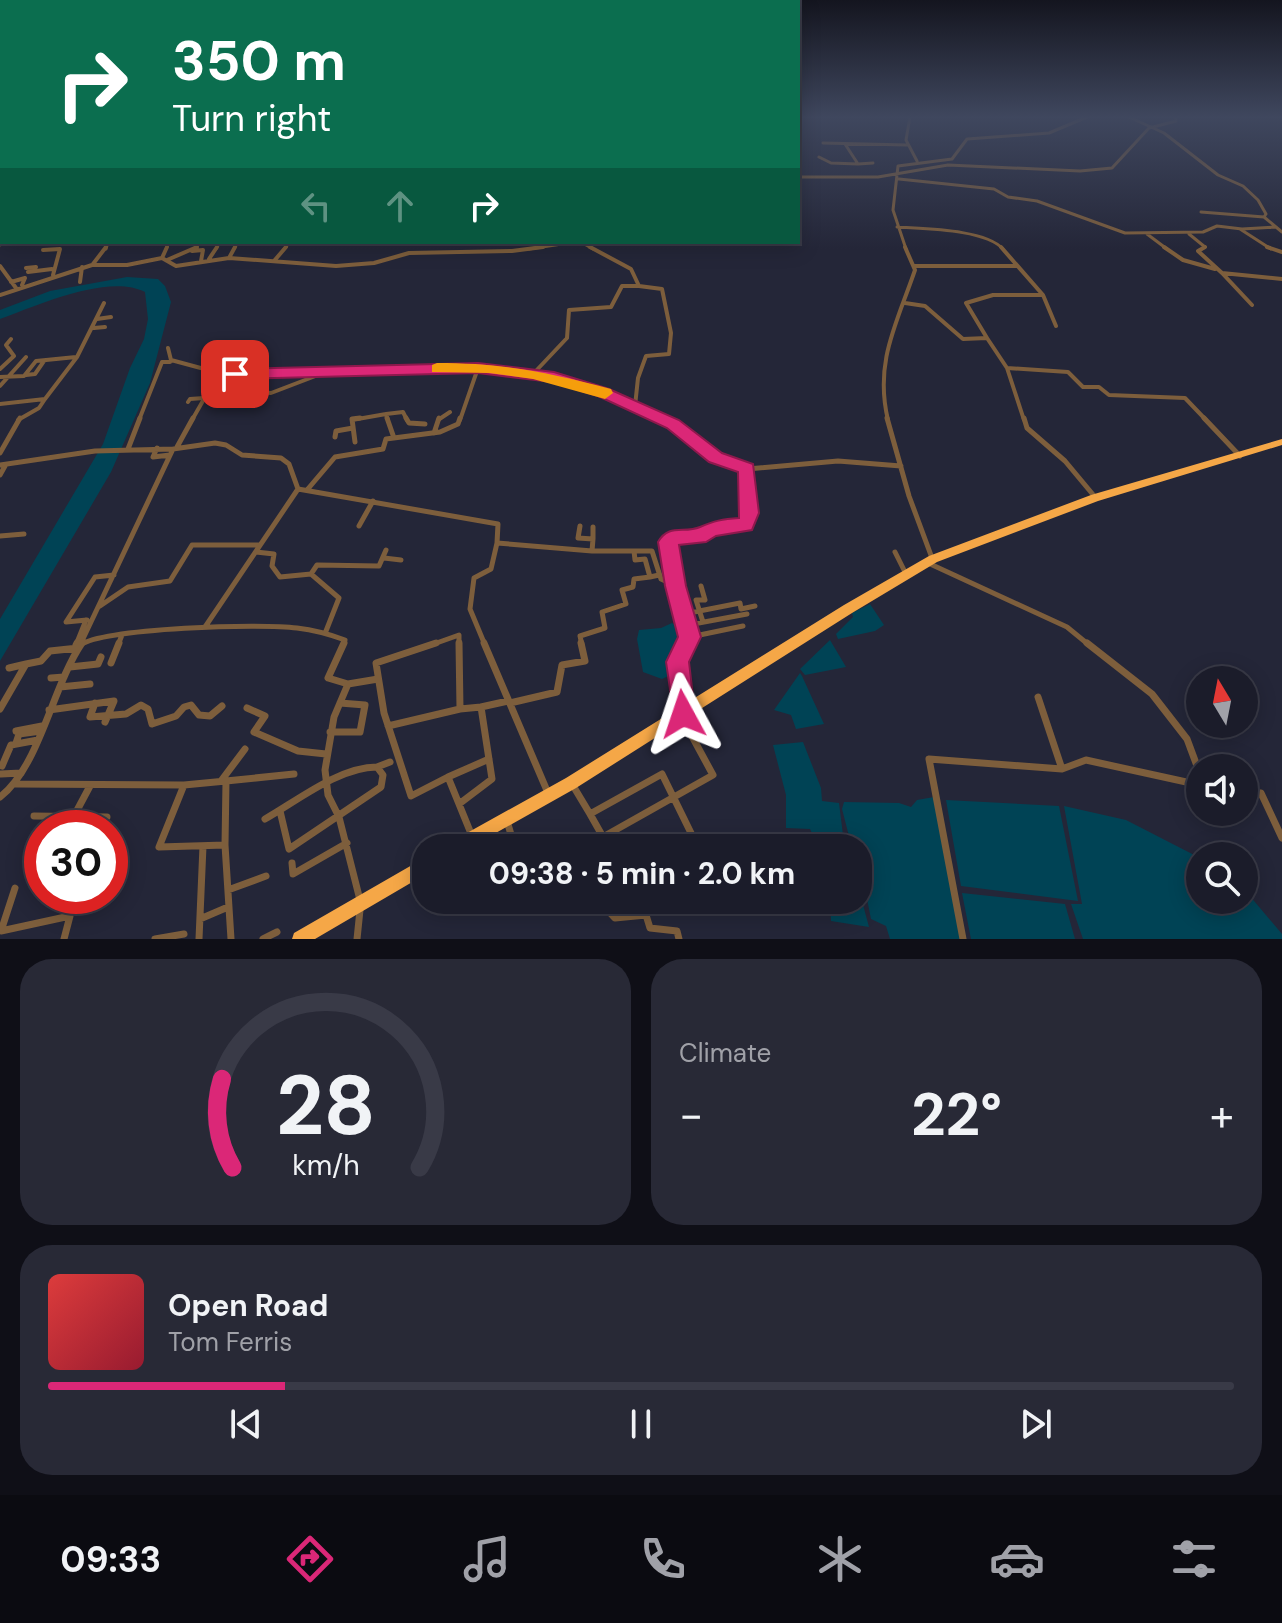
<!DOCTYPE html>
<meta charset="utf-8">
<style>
body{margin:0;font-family:"DM Sans",sans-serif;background:#282936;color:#f1f3f6;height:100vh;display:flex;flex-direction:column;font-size:30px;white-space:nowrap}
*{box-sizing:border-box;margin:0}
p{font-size:26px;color:#a0a1a8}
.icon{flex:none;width:44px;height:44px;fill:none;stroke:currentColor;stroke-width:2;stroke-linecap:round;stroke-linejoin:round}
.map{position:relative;height:939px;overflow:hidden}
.drawer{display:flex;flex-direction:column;gap:20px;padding:20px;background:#0f0f17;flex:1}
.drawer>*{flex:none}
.hud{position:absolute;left:0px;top:0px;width:800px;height:244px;box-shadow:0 4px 20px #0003,0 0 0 2px #393a47;background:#0b6e4f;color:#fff;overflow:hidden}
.needle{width:52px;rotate:350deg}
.tools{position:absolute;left:1186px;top:666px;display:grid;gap:16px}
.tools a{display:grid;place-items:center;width:72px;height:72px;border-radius:50%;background:#1b1c2a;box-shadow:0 4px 20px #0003,0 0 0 2px #393a47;font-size:40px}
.speed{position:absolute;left:24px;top:810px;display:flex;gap:16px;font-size:40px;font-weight:700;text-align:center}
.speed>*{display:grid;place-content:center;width:104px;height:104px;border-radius:50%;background:#1b1c2a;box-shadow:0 4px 20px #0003,0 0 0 2px #393a47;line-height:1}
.speed .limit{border:12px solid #d22;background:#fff;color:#111}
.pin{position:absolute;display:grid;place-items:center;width:68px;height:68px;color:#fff;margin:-34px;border-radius:16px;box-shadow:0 4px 12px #0006}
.me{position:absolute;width:88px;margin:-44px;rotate:355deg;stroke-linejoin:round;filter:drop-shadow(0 0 6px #0008)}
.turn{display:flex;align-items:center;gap:28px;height:168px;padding:0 40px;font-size:36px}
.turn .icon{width:104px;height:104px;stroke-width:2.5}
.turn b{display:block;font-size:56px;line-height:68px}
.lanes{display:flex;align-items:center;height:76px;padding:0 40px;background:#0003;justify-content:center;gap:40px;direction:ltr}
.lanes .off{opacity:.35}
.big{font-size:60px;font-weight:700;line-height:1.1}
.drawer .card{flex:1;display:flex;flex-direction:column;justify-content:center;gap:12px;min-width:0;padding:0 28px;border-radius:32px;background:#282936}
.drawer .dial{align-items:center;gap:0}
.dial svg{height:208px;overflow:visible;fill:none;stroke:#393a47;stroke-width:7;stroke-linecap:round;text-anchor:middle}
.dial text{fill:#f1f3f6;stroke:none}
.song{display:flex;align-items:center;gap:24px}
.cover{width:96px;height:96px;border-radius:12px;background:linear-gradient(135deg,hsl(0 70% 55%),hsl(350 70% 35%))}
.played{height:8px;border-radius:4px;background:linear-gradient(90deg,#db2777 20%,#393a47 20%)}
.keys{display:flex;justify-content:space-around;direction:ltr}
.heat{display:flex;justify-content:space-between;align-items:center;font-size:44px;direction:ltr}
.drawer .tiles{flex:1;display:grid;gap:20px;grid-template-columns:1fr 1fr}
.card:last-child{grid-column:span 2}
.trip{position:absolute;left:412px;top:834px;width:460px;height:80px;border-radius:32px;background:#1b1c2a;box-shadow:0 4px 20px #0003,0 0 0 2px #393a47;font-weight:700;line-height:80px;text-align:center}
.tab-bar{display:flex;height:128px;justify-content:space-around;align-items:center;background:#0b0b11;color:#a0a1a8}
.tab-bar .icon{width:56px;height:56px}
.tab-bar .on{color:#db2777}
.tab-bar b{font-size:36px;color:#f1f3f6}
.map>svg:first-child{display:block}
.water{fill:#004355}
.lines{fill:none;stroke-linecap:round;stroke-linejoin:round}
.minor-far3{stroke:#7d5e3c;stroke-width:3}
.minor-far2{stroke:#7d5e3c;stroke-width:4}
.minor-far1{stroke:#7d5e3c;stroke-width:5}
.minor{stroke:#7d5e3c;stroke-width:7}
.highway{fill:#f5a747;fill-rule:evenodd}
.route{fill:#db2777;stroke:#8e194d;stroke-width:2}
.slow{fill:#f59e0b}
</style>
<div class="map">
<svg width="1282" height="939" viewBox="0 0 1282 939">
<rect width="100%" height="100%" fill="#242638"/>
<path class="water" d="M 127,277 L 158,279 L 165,286 L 171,302 L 150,383 L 111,472 L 0,661 L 0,619 L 103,444 L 130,368 L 144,339 L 148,319 L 145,292 C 108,273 36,306 0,319 L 0,310 L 50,291 Z
M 870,604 L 884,625 L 875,631 L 838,639 L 836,634 L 853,617 L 852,613 Z
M 672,623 L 681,629 L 677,644 L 677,672 L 662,679 L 643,672 L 637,639 L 639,630 L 661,628 Z
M 830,640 L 846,667 L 805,675 L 800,669 Z
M 800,673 L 802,676 L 824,724 L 796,729 L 791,715 L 774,710 Z
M 803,742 L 821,788 L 822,801 L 839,803 L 844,843 L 816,842 L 810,829 L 786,828 L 786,795 L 773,745 Z
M 934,797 L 963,939 L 890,939 L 886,926 L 871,919 L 865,889 L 858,881 L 858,848 L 843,848 L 851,844 L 842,809 L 844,802 L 899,803 L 911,807 L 917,800 Z
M 946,800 L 1059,806 L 1078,901 L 961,886 Z
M 1064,806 L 1126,820 L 1200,858 L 1200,900 L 1244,900 L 1244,889 L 1282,934 L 1282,939 L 1083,939 L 1071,904 L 1082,904 Z
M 858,886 L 869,927 L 831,921 L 830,900 L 858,900 Z
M 962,893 L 1065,904 L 1075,939 L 971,939 Z"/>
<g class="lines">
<path class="minor-far3" d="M 910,117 L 906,140 L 917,161
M 1129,117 L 1164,133 L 1218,175 L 1243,186 L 1258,200 L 1266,214 L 1264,217 L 1282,232
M 823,143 L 907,145
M 819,157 L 831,163 L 858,164 L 845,144
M 858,164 L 873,163
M 798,177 L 878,177 L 948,165 L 1080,171 L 1112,168 L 1149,128 L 1176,121 L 1175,117
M 899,179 L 994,189 L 1008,197 L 1037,201 L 1125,233 L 1203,232 L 1217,226 L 1242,229 L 1276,227
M 1201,212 L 1264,217
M 897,227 C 924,229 985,229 1003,249
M 1240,229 L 1271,249
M 1147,234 L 1167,249
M 1189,234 L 1205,247 L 1202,249
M 581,242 L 593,249
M 0,245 L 2,242
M 106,249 L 108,242
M 166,249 L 169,242
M 194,249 L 200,242
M 216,249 L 220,242
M 234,249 L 238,242
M 284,249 L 290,242
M 529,249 L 575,242
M 906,249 L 893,210 L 898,166 L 952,159 L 967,139 L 1049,133 L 1087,117"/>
<path class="minor-far2" d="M 590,247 L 631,269 L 639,286 L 662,289 L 671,333 L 669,354 L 646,356 L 638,378 L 635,406
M 1001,247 L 1043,295 L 1056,326
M 1164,247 L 1183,260 L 1215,269
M 1205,247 L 1198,251 L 1222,273 L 1282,279
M 1267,247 L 1282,252
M 43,250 L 60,249 L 53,275
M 192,251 L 203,250 L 201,261
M 162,258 L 167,247
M 229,258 L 336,266 L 374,263 L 409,253 L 512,251 L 543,247
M 209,259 L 217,247
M 167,260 L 197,247
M 274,261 L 286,247
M 93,264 L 106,247
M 0,266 L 16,288
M 914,266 L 1015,266
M 26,268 L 36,267
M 28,272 L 52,269
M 1222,273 L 1252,305
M 11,282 L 25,278 L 22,285
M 80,282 L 82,267
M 0,295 L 92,265 L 127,265 L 162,258 L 176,266 L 229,258 L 235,247
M 905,303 L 925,306 L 963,339 L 987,338 L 1007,368 L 1024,420
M 97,319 L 111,317
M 94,328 L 105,327
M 987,338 L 966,303 L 993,295 L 1042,295
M 168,348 L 171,360 L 223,374 L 489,368 L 554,377 L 604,393 L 664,420
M 1007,368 L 1068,372 L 1083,387 L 1099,387 L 1109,395 L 1185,398 L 1206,420
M 0,369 L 14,356 L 6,345 L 11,339
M 533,374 L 567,338 L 569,310 L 611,307 L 622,286 L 639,286
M 26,375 L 35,374 L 44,361
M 0,377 L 24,376 L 36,361 L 76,357
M 0,386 L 26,357
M 45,399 L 77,357 L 104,303
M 188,402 L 190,399 L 204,398
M 0,404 L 45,399 L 39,408 L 18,420
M 139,420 L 162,362 L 170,362
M 192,420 L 204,399 L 215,394 L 247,391 L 271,393 L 326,372
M 352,420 L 386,414
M 388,420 L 386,414 L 403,412 L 407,420
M 438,420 L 450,412
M 460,420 L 478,368
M 888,420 C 874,362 897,323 915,270 L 905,247"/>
<path class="minor-far1" d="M 387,418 L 394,438
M 406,418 L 409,423 L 425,424
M 659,418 L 673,424 L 715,458 L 748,469 L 838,461 L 901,466
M 887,418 L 909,496 L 932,558
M 1024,418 L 1027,428 L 1065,461 L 1095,497
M 1204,418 L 1240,456
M 434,433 L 439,418
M 335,437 L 336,431 L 353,428
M 355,442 L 352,419 L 360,418
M 177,447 L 193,418
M 157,448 L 153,457 L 170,455
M 128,449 L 140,418
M 0,453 L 20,418
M 0,465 L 95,451 L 173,449 L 215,443 L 226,445 L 242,455 L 281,458 L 289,464 L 298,489 L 205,627
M 0,475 L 5,466
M 298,489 L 498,524 L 497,543 L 592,551 L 652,551 L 661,579 L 676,586 L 690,637 L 686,645
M 307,490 L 335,457 L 383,449 L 386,439 L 440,432 L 458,424 L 460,418
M 359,526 L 373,501
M 580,526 L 578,538 L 593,539 L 592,551
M 593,527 L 593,539
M 0,536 L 24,534
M 634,551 L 635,560 L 645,559 L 650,577 L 659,575
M 256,552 L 274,554 L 272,566 L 280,577 L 311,574 L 339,598 L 326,631
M 895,552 L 906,574
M 384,558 L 401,560
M 928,563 L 1067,627 L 1089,645
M 311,574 L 317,565 L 379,566 L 386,550
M 676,586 L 668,542 L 676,537 L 706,534 L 710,529 L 736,528 L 749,520 L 746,468
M 701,586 L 705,600 L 696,600 L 703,622
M 100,606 L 128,587 L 170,581 L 192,545 L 259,545
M 684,614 L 740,603 L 741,609 L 755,606
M 87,620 L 66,622 L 95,577 L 114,575
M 688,625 L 747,614
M 690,637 L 743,626
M 76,645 L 86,620
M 77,645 L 81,643 L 173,449
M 80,645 C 106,628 261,623 297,628 C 314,630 329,634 345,640 L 343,645
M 118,645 L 122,635
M 431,645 L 459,635 L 459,645
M 485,645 L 470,609 L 474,578 L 491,569 L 497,543
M 582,645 L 580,636 L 605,628 L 602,612 L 626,604 L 622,590 L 633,587 L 634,579 L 650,577"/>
<path class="minor" d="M 77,643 L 76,645 L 81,643
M 344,643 L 328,678 L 348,684 L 334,717 L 325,770 L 328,795 L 339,817 L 360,900
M 436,643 L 376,663 L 384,713 L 411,796 L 448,777 L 472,836
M 484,643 L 548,793
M 1087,643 L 1152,694 L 1187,739 L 1200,774
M 111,663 L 119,643
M 70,667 L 98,664 L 101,657
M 9,668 L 26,664
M 51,678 L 64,677
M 348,684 L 378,679
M 60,687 L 90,684
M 1038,697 L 1062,769
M 95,703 L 90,717 L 126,714 L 141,705 L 148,709 L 152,724 L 176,716 L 184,707 L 191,705 L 199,715 L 210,716 L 222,706
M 510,703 L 557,692 L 562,665 L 585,661 L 581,643
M 481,707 L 508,701
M 247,708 L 265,716 L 254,732 L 298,751 L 326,754
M 0,709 L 26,664 L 41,661 L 50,651 L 78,648
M 49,710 L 114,701 L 105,722
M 683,712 L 678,662 L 687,643
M 388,726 L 460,709
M 16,731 L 42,726
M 330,732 L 360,732 L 365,705 L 340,703
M 16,743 L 19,734 L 41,731
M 2,766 L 11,745 L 38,740
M 377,767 L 390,762
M 1,774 L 21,773
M 448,777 L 489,759
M 221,781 L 245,749
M 226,781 L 294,774
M 15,784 L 184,785 L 226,781 L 225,845 L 231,939
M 572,784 L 590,814 L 662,774 L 691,833
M 184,785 L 159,847 L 225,845
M 1244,792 L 1261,793 L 1282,838
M 0,797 C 40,766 52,687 82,643
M 459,804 L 492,779 L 481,707 L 460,709 L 459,643
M 590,814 L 603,837 L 713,775 L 681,716
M 34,816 L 107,817
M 74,816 L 90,786
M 265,819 C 297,801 339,767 377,767 L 383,775 L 381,787 L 289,849 L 280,811
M 507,821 L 515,848
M 292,863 L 293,874 L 347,843
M 15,888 L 1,931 L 70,916 L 64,939
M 228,890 L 266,876
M 530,900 L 532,907 L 601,903 L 615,918 L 646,915 L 650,928 L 677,931 L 679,939
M 200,919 L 228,907
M 155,939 L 184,934
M 199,939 L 203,846
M 263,939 L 277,932
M 357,939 L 360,910
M 963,939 L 929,759 L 1062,769 L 1086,760 L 1200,785"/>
<path class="highway" d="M 1282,439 L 1282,445 L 1098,501 L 937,562 L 852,613 L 576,788 L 469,848 L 447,848 L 449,843 L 566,778 L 844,605 L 929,556 L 1091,495 Z
M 426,857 L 426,874 L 315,939 L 292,939 L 294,933 Z"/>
</g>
<linearGradient id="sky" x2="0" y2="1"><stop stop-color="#14151f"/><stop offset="0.47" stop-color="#3f475e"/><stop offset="1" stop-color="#3f475e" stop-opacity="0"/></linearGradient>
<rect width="1282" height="249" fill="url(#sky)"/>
<path class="route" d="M 478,363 L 554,372 L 609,389 L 679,420 L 722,453 L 753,464 L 759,513 L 752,530 L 716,536 L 706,542 L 679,545 L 686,586 L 701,637 L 689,662 L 695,714 L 691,723 L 683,726 L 675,723 L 666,662 L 678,637 L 665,586 L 658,542 C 669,523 684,534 700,527 C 714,521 722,519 739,518 L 738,472 L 709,462 L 667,428 L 598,396 L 552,382 L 478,373 L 235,379 L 227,374 L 235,369 Z"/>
<path class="slow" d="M 437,363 C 503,363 548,372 611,389 L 613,393 L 605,399 L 533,379 L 489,373 L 432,372 L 432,365 Z"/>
</svg>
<div class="tools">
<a><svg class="needle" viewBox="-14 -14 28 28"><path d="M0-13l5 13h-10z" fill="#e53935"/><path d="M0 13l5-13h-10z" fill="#a0a1a8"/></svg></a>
<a><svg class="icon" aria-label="sound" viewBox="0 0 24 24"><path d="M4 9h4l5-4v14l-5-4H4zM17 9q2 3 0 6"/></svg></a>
<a><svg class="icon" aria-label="search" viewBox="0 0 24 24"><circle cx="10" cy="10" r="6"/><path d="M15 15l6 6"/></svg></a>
</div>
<div class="speed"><div class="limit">30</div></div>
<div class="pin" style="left:235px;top:374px;background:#d93025"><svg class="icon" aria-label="arrive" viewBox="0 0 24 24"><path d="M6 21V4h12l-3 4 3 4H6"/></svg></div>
<svg class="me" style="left:683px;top:714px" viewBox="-20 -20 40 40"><path d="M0-17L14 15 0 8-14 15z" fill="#db2777" stroke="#fff" stroke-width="4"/></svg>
<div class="trip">09:38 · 5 min · 2.0 km</div>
<div class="hud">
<div class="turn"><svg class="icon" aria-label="right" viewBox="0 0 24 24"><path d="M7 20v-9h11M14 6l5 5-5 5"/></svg><div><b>350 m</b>Turn right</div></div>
<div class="lanes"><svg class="icon off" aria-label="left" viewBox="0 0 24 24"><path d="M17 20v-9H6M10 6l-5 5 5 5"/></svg><svg class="icon off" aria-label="ahead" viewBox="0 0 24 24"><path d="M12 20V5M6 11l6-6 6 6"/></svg><svg class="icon" aria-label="right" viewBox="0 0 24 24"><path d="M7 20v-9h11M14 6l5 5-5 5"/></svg></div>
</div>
</div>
<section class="drawer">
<div class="tiles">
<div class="card dial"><svg viewBox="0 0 100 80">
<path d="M14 69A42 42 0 1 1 86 69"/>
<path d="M14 69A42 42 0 0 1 10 35" stroke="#db2777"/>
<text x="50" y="56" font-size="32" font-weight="700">28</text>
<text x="50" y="72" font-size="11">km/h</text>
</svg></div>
<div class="card"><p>Climate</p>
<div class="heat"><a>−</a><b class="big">22°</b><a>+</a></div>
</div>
<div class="card">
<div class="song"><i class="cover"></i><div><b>Open Road</b><p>Tom Ferris</p></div></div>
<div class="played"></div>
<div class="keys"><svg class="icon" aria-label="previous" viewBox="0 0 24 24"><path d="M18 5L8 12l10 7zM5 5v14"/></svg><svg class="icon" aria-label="pause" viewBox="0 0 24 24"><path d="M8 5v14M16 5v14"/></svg><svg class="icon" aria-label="next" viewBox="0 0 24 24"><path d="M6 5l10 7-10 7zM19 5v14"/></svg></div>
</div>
</div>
</section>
<nav class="tab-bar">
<b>09:33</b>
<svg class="icon on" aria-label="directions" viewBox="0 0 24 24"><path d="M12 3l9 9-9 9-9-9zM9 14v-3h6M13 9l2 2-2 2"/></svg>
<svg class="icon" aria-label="music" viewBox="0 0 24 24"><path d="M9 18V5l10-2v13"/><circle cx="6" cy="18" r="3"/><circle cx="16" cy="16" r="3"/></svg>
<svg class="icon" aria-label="phone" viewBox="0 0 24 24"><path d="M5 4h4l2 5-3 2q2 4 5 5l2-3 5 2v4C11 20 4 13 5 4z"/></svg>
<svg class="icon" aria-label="climate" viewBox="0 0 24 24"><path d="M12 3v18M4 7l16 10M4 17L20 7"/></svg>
<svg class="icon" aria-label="car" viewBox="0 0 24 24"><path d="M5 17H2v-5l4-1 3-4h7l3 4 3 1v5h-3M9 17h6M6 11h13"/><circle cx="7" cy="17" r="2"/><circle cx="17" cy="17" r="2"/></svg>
<svg class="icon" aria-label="filters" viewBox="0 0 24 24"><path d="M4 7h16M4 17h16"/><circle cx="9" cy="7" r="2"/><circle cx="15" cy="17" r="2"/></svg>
</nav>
